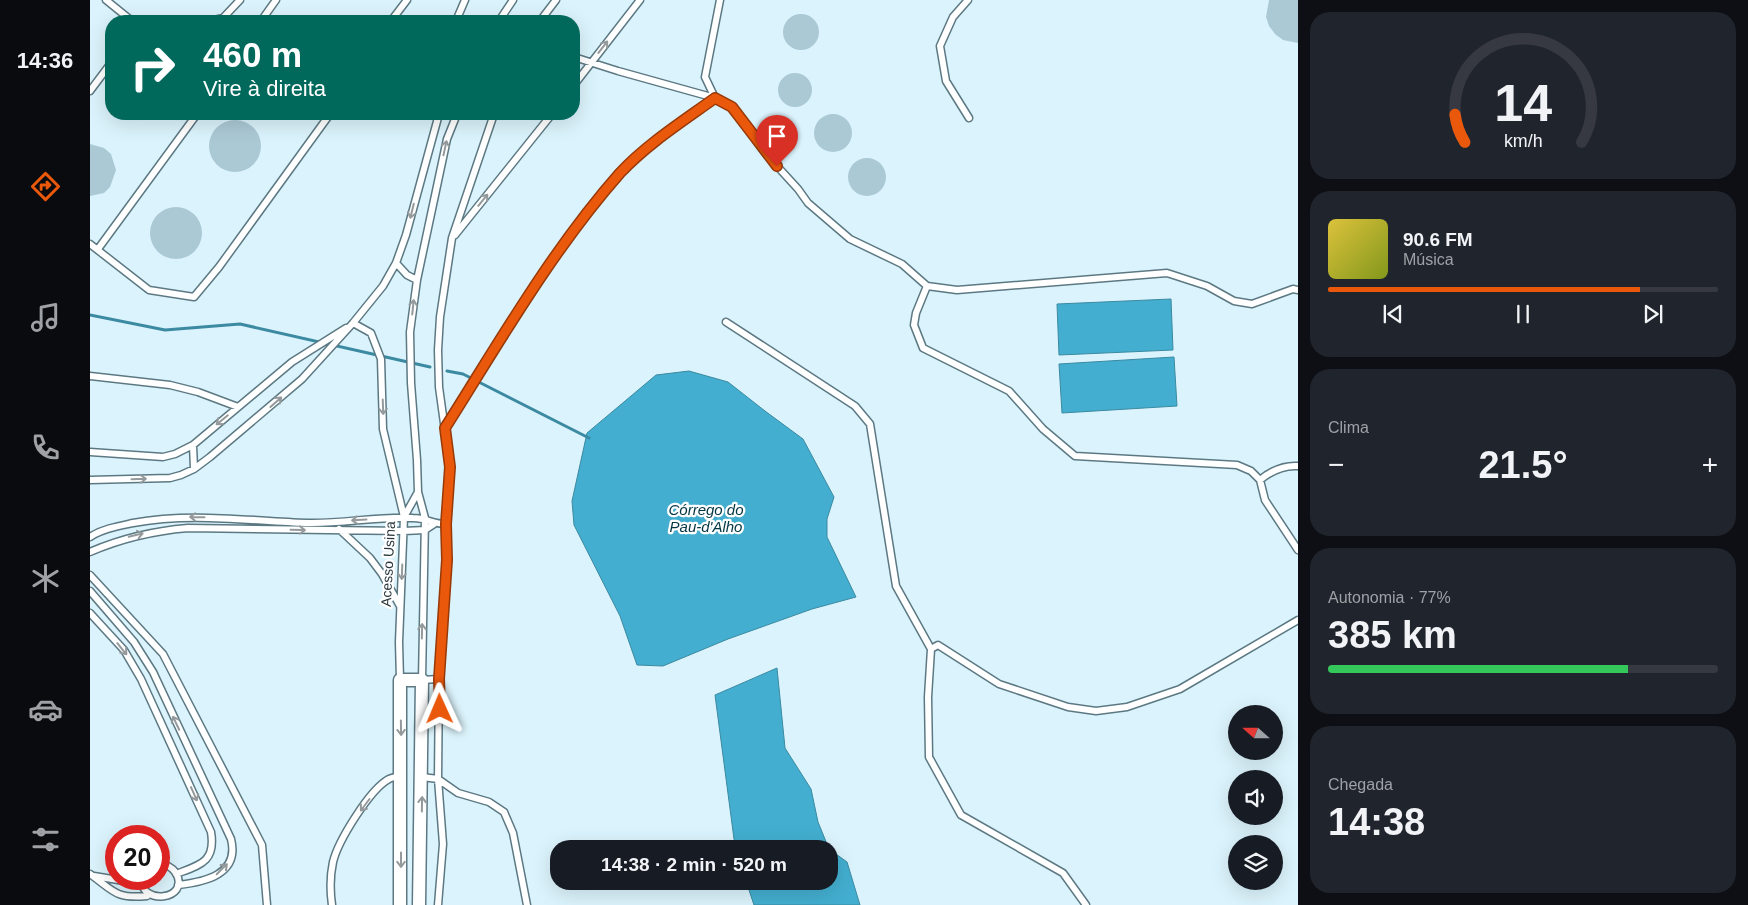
<!DOCTYPE html>
<html lang="pt">
<meta charset="utf-8">
<style>
body{margin:0;font-family:Arial,sans-serif;background:#20242c;color:#f1f3f6;height:100vh;display:flex;flex-direction:column;font-size:19px;white-space:nowrap}
*{box-sizing:border-box;margin:0}
p{font-size:16px;color:#9ea1a6}
.icon{flex:none;width:28px;height:28px;fill:none;stroke:currentColor;stroke-width:2;stroke-linecap:round;stroke-linejoin:round}
.map{position:relative;flex:1;overflow:hidden}
.drawer{display:flex;flex-direction:column;gap:12px;padding:12px;background:#0d0f14;width:450px}
.drawer>*{flex:none}
.hud{position:absolute;left:15px;top:15px;width:475px;height:105px;border-radius:20px;box-shadow:0 5px 20px #0002;background:#00695c;color:#fff;overflow:hidden}
.needle{width:32px;rotate:291deg}
.controls{position:absolute;left:1138px;top:705px;display:grid;gap:10px}
.controls a{display:grid;place-items:center;width:55px;height:55px;border-radius:50%;background:#171b24;box-shadow:0 5px 20px #0002;font-size:25px}
.speed{position:absolute;left:15px;top:825px;display:flex;gap:10px;font-size:25px;font-weight:700;text-align:center}
.speed>*{display:grid;place-content:center;width:65px;height:65px;border-radius:50%;background:#171b24;box-shadow:0 5px 20px #0002;line-height:1}
.speed .limit{border:8px solid #d22;background:#fff;color:#111}
.pin{position:absolute;display:grid;place-items:center;width:42px;height:42px;color:#fff;margin:-51px -21px;border-radius:50% 50% 50% 0;rotate:-45deg;box-shadow:0 0 5px #0007}
.pin .icon{rotate:45deg}
.me{position:absolute;width:55px;margin:-28px;rotate:359deg;stroke-linejoin:round;filter:drop-shadow(0 0 4px #0008)}
.turn{display:flex;align-items:center;gap:18px;height:105px;padding:0 15px;font-size:22px}
.turn .icon{width:65px;height:65px;stroke-width:2.5}
.turn b{display:block;font-size:35px;line-height:42px}
.big{font-size:38px;font-weight:800;line-height:1.1}
.drawer .card{flex:1;display:flex;flex-direction:column;justify-content:center;gap:8px;min-width:0;padding:0 18px;border-radius:20px;background:#20242c}
.drawer .dial{align-items:center;gap:0}
.dial svg{height:130px;overflow:visible;fill:none;stroke:#363941;stroke-width:7;stroke-linecap:round;text-anchor:middle}
.dial text{fill:#f1f3f6;stroke:none}
.song{display:flex;align-items:center;gap:15px}
.cover{width:60px;height:60px;border-radius:8px;background:linear-gradient(135deg,hsl(50 70% 55%),hsl(70 70% 35%))}
.played{height:5px;border-radius:2px;background:linear-gradient(90deg,#ea580c 80%,#363941 80%)}
.keys{display:flex;justify-content:space-around;direction:ltr}
.heat{display:flex;justify-content:space-between;align-items:center;font-size:28px;direction:ltr}
.charge{height:8px;border-radius:4px;background:linear-gradient(90deg,#34c759 77%,#363941 0)}
.trip{position:absolute;left:460px;top:840px;width:288px;height:50px;border-radius:20px;background:#171b24;box-shadow:0 5px 20px #0002;font-weight:800;line-height:50px;text-align:center}
main{display:flex;flex:1;min-height:0}
.tab-bar{display:flex;flex-direction:column;width:90px;justify-content:space-around;align-items:center;background:#090b0e;color:#9ea1a6}
.tab-bar .icon{width:35px;height:35px}
.tab-bar .selected{color:#ea580c}
.tab-bar b{font-size:22px;color:#f1f3f6}
.map>svg:first-child{display:block}
.built{fill:#dbf3fc;fill-rule:evenodd}
.water{fill:#43aecf;stroke:#3b8aa2}
.lines{fill:none;stroke-linecap:round;stroke-linejoin:round}
.stream{stroke:#3b8aa2;stroke-width:3}
.building{fill:#abc9d5}
.service-casing{stroke:#5c7983;stroke-width:9}
.minor-casing{stroke:#5c7983;stroke-width:15}
.service{stroke:#fff;stroke-width:6}
.minor{stroke:#fff;stroke-width:12}
.oneway{stroke:#949a9c}
.route-casing{stroke:#983908;stroke-width:12}
.route{stroke:#ea580c;stroke-width:9}
.labels{text-anchor:middle;dominant-baseline:central;stroke-width:4.5;stroke-linejoin:round;paint-order:stroke}
.street-label{font-size:14px;fill:#29363a;stroke:#fff}
.water-label{font-size:15px;font-style:italic;fill:#033644;stroke:#fff}
</style>
<main>
<nav class="tab-bar">
<b>14:36</b>
<svg class="icon selected" aria-label="directions" viewBox="0 0 24 24"><path d="M12 3l9 9-9 9-9-9zM9 14v-3h6M13 9l2 2-2 2"/></svg>
<svg class="icon" aria-label="music" viewBox="0 0 24 24"><path d="M9 18V5l10-2v13"/><circle cx="6" cy="18" r="3"/><circle cx="16" cy="16" r="3"/></svg>
<svg class="icon" aria-label="phone" viewBox="0 0 24 24"><path d="M5 4h4l2 5-3 2q2 4 5 5l2-3 5 2v4C11 20 4 13 5 4z"/></svg>
<svg class="icon" aria-label="climate" viewBox="0 0 24 24"><path d="M12 3v18M4 7l16 10M4 17L20 7"/></svg>
<svg class="icon" aria-label="car" viewBox="0 0 24 24"><path d="M5 17H2v-5l4-1 3-4h7l3 4 3 1v5h-3M9 17h6M6 11h13"/><circle cx="7" cy="17" r="2"/><circle cx="17" cy="17" r="2"/></svg>
<svg class="icon" aria-label="filters" viewBox="0 0 24 24"><path d="M4 7h16M4 17h16"/><circle cx="9" cy="7" r="2"/><circle cx="15" cy="17" r="2"/></svg>
</nav>
<div class="map">
<svg width="1208" height="905" viewBox="0 0 1208 905">
<rect width="100%" height="100%" fill="#f4fafc"/>
<path class="built" d="M 0,0 L 1208,0 L 1208,905 L 0,905 ZM 21,21 L 484,21 L 484,114 L 21,114 ZM 1146,714 L 1184,714 L 1184,751 L 1146,751 ZM 1146,779 L 1184,779 L 1184,816 L 1146,816 ZM 26,836 L 69,836 L 69,879 L 26,879 ZM 1146,844 L 1184,844 L 1184,881 L 1146,881 ZM 469,849 L 739,849 L 739,881 L 469,881 Z"/>
<path class="water" d="M 1081,299 L 1083,350 L 969,355 L 967,304 Z
M 1084,357 L 1087,406 L 972,413 L 969,364 Z
M 599,371 L 638,382 L 675,411 L 713,439 L 744,497 L 737,519 L 737,537 L 766,597 L 722,609 L 638,639 L 573,666 L 547,665 L 530,616 L 484,525 L 482,501 L 497,433 L 566,375 Z
M 687,668 L 695,748 L 721,789 L 728,822 L 739,849 L 647,849 L 644,839 L 625,695 Z
M 739,849 L 757,862 L 770,905 L 664,905 L 656,881 L 739,881 Z"/>
<g class="lines">
<path class="stream" d="M 0,315 L 75,330 L 150,324 L 340,367
M 357,371 L 373,374 L 499,438"/>
</g>
<path class="building" d="M 1179,0 L 1208,0 L 1208,43 L 1193,40 L 1185,34 L 1179,26 L 1176,17 Z
M693 32a18 18 0 1 1 36 0a18 18 0 1 1-36 0Z
M688 90a17 17 0 1 1 34 0a17 17 0 1 1-34 0Z
M724 133a19 19 0 1 1 38 0a19 19 0 1 1-38 0Z
M119 146a26 26 0 1 1 52 0a26 26 0 1 1-52 0Z
M 0,144 L 14,148 L 21,154 L 26,170 L 20,187 L 14,193 L 0,196 Z
M758 177a19 19 0 1 1 38 0a19 19 0 1 1-38 0Z
M60 233a26 26 0 1 1 52 0a26 26 0 1 1-52 0Z"/>
<g class="lines">
<defs>
<path id="service" d="M 16,0 L 42,21
M 630,0 L 615,77 L 625,98 L 642,107 L 676,154 L 708,189 L 718,203 L 760,239 L 812,264 L 837,286 L 867,290 L 1077,273 L 1117,286 L 1144,301 L 1162,304 L 1203,289 L 1208,290
M 878,0 L 863,17 L 850,46 L 856,81 L 879,118
M 120,21 L 133,18 L 150,0
M 171,21 L 186,0
M 301,21 L 317,0
M 366,21 L 375,0
M 409,21 L 423,0
M 450,21 L 466,0
M 484,57 L 528,71 L 625,98
M 484,85 L 550,0
M 0,91 L 21,63
M 365,235 L 462,114
M 0,244 L 59,290 L 104,297 L 129,267 L 240,114
M 8,249 L 107,114
M 306,263 L 317,275 L 327,280
M 837,286 L 826,313 L 824,325 L 833,348 L 919,391 L 953,429 L 985,456 L 1147,465 L 1161,471 L 1170,480 L 1175,500 L 1208,550
M 636,322 L 765,406 L 780,424 L 806,586 L 841,649
M 263,323 L 281,333 L 291,359 L 293,429 L 314,517
M 0,376 L 80,385 L 108,392 L 148,407
M 355,427 C 410,341 461,250 530,174 C 557,143 593,121 625,98
M 103,445 L 104,469
M 0,452 L 73,457 L 85,454 L 103,445 L 202,362 L 256,328
M 0,480 L 80,478 L 91,475 L 104,469 L 120,457 L 212,379 L 263,323 L 293,286 L 306,263 L 316,235 L 349,114
M 1170,480 C 1181,471 1194,465 1208,466
M 249,529 L 280,558 L 292,574 L 310,606
M 0,537 C 12,529 29,526 43,523 C 101,512 159,521 217,523 C 253,524 288,516 323,518 C 337,518 342,524 356,524
M 0,552 C 32,538 63,531 98,528 L 314,531 L 335,530 L 344,524
M 0,575 L 73,654 L 172,845 L 177,905
M 0,591 L 44,642 L 63,672 L 141,839 C 150,875 114,882 88,885
M 0,613 L 34,650 L 51,679 L 121,832 C 126,862 110,865 86,874
M 349,679 L 332,680 L 335,518 L 328,492 L 327,460 L 321,383 L 320,332 L 327,280 L 357,139 L 367,114
M 310,680 L 309,642 L 314,517 L 328,492
M 332,777 L 348,779 L 368,793 L 399,802 L 414,812 L 423,833 L 437,905
M 0,874 C 24,891 25,899 57,896
M 4,876 L 34,881 L 51,880
M 52,879 C 49,905 101,901 86,873 C 82,867 75,864 69,864
M 242,905 C 240,891 240,876 243,862 C 248,841 280,789 299,779 C 302,777 307,777 310,776
M 348,905 L 353,844 L 348,779 L 349,679 L 357,560 L 356,524 L 360,467 L 349,387 L 348,350 L 350,317 L 362,238 L 404,114
M 996,905 L 973,873 L 871,815 L 839,757 L 838,697 L 841,649 L 848,645 L 909,684 L 978,707 L 1006,711 L 1037,707 L 1090,689 L 1208,620"/>
<path id="minor" d="M 310,905 L 310,680 L 332,680 L 329,905"/>
</defs>
<use href="#service" class="service-casing"/>
<use href="#minor" class="minor-casing"/>
<use href="#service" class="service"/>
<use href="#minor" class="minor"/>
</g>
<defs><path id="oneway-shaft" d="M-6 0H5M1.5-3L5.5 0L1.5 3" fill="none" stroke-width="1.6" stroke-linecap="round" stroke-linejoin="round" transform="scale(1.25)"/></defs>
<g class="oneway">
<use href="#oneway-shaft" transform="translate(513 47) rotate(-52)"/>
<use href="#oneway-shaft" transform="translate(355 148) rotate(-78)"/>
<use href="#oneway-shaft" transform="translate(393 200) rotate(-51)"/>
<use href="#oneway-shaft" transform="translate(322 211) rotate(104)"/>
<use href="#oneway-shaft" transform="translate(323 307) rotate(-84)"/>
<use href="#oneway-shaft" transform="translate(186 402) rotate(-41)"/>
<use href="#oneway-shaft" transform="translate(293 407) rotate(88)"/>
<use href="#oneway-shaft" transform="translate(132 420) rotate(141)"/>
<use href="#oneway-shaft" transform="translate(49 479) rotate(-2)"/>
<use href="#oneway-shaft" transform="translate(107 517) rotate(-179)"/>
<use href="#oneway-shaft" transform="translate(269 520) rotate(177)"/>
<use href="#oneway-shaft" transform="translate(208 530) rotate(1)"/>
<use href="#oneway-shaft" transform="translate(46 535) rotate(-14)"/>
<use href="#oneway-shaft" transform="translate(312 572) rotate(92)"/>
<use href="#oneway-shaft" transform="translate(332 631) rotate(-89)"/>
<use href="#oneway-shaft" transform="translate(32 649) rotate(51)"/>
<use href="#oneway-shaft" transform="translate(86 723) rotate(-115)"/>
<use href="#oneway-shaft" transform="translate(311 728) rotate(89)"/>
<use href="#oneway-shaft" transform="translate(104 794) rotate(66)"/>
<use href="#oneway-shaft" transform="translate(332 804) rotate(-89)"/>
<use href="#oneway-shaft" transform="translate(275 805) rotate(127)"/>
<use href="#oneway-shaft" transform="translate(311 860) rotate(90)"/>
<use href="#oneway-shaft" transform="translate(132 869) rotate(-45)"/>
</g>
<g class="lines">
<defs>
<path id="route" d="M 350,709 L 349,679 L 357,560 L 356,524 L 360,467 L 355,428 C 410,341 462,250 530,173 C 557,144 593,121 625,98 L 642,107 L 687,166"/>
</defs>
<use href="#route" class="route-casing"/>
<use href="#route" class="route"/>
</g>
<g class="labels">
<g class="street-label">
<text transform="translate(298 564) rotate(-87)">Acesso Usina</text>
</g>
<g class="water-label">
<text x="616" y="509">Córrego do<tspan x="616" dy="17">Pau-d'Alho</tspan></text>
</g>
</g>
</svg>
<div class="controls">
<a><svg class="needle" viewBox="-14 -14 28 28"><path d="M0-13l5 13h-10z" fill="#e53935"/><path d="M0 13l5-13h-10z" fill="#9ea1a6"/></svg></a>
<a><svg class="icon" aria-label="sound" viewBox="0 0 24 24"><path d="M4 9h4l5-4v14l-5-4H4zM17 9q2 3 0 6"/></svg></a>
<a><svg class="icon" aria-label="layers" viewBox="0 0 24 24"><path d="M12 4l9 5-9 5-9-5zM3 14l9 5 9-5"/></svg></a>
</div>
<div class="speed"><div class="limit">20</div></div>
<div class="pin" style="left:687px;top:166px;background:#d93025"><svg class="icon" aria-label="arrive" viewBox="0 0 24 24"><path d="M6 21V4h12l-3 4 3 4H6"/></svg></div>
<svg class="me" style="left:350px;top:709px" viewBox="-20 -20 40 40"><path d="M0-17L14 15 0 8-14 15z" fill="#ea580c" stroke="#fff" stroke-width="4"/></svg>
<div class="trip">14:38 · 2 min · 520 m</div>
<div class="hud">
<div class="turn"><svg class="icon" aria-label="right" viewBox="0 0 24 24"><path d="M7 20v-9h11M14 6l5 5-5 5"/></svg><div><b>460 m</b>Vire à direita</div></div>
</div>
</div>
<section class="drawer">
<div class="card dial"><svg viewBox="0 0 100 80">
<path d="M14 69A42 42 0 1 1 86 69"/>
<path d="M14 69A42 42 0 0 1 8 52" stroke="#ea580c"/>
<text x="50" y="56" font-size="32" font-weight="700">14</text>
<text x="50" y="72" font-size="11">km/h</text>
</svg></div>
<div class="card">
<div class="song"><i class="cover"></i><div><b>90.6 FM</b><p>Música</p></div></div>
<div class="played"></div>
<div class="keys"><svg class="icon" aria-label="previous" viewBox="0 0 24 24"><path d="M18 5L8 12l10 7zM5 5v14"/></svg><svg class="icon" aria-label="pause" viewBox="0 0 24 24"><path d="M8 5v14M16 5v14"/></svg><svg class="icon" aria-label="next" viewBox="0 0 24 24"><path d="M6 5l10 7-10 7zM19 5v14"/></svg></div>
</div>
<div class="card"><p>Clima</p>
<div class="heat"><a>−</a><b class="big">21.5°</b><a>+</a></div>
</div>
<div class="card"><p>Autonomia · 77%</p><b class="big">385 km</b><div class="charge"></div></div>
<div class="card"><p>Chegada</p><b class="big">14:38</b></div>
</section>
</main>
